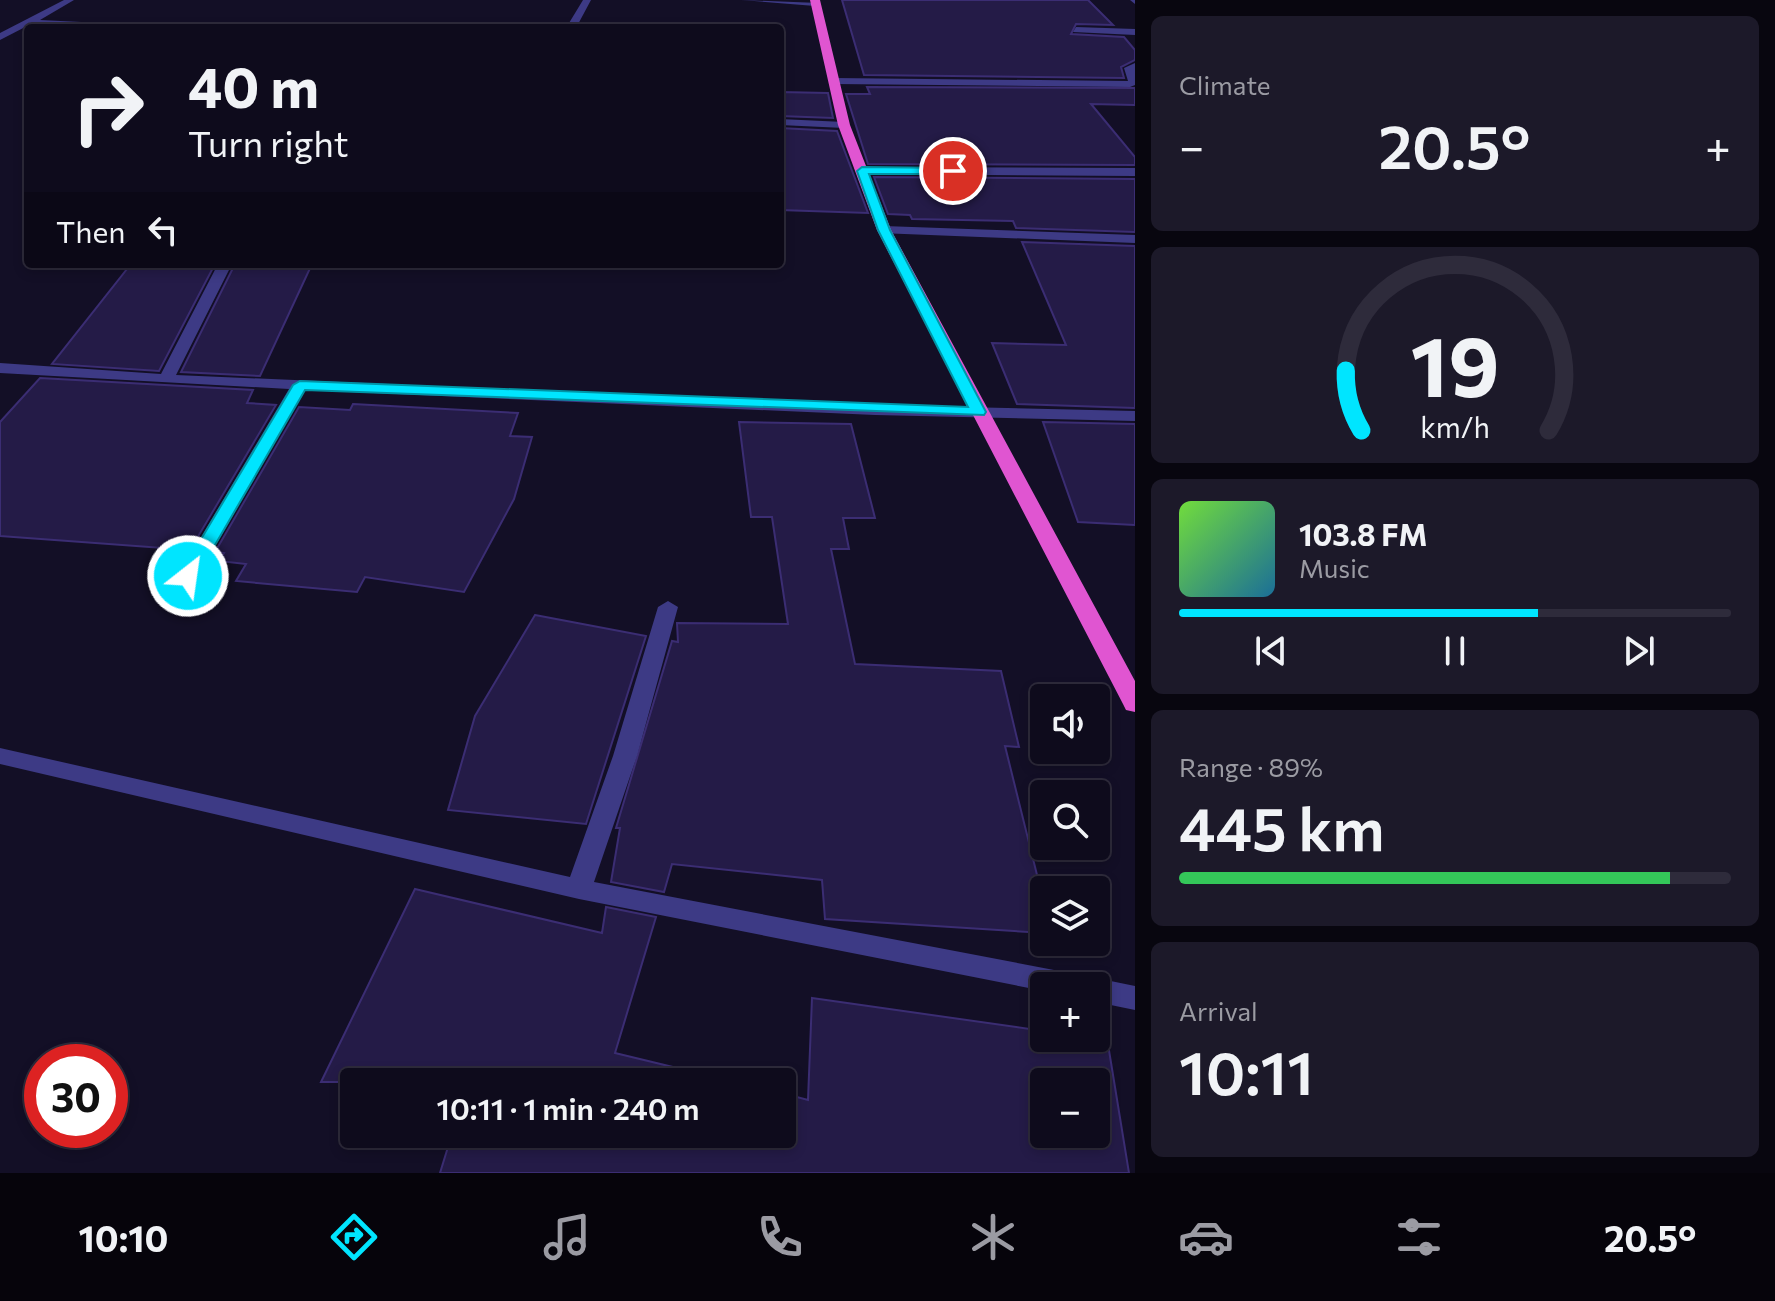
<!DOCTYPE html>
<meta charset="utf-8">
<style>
body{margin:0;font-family:Commissioner,sans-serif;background:#1c1929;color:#f1f3f6;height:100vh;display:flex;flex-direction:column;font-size:30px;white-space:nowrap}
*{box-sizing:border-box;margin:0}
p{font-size:26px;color:#9b9ba3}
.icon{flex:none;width:44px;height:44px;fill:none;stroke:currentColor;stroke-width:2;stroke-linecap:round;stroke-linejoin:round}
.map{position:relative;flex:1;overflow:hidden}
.drawer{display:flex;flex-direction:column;gap:16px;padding:16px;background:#08060f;width:640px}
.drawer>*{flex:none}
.guide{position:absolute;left:24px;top:24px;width:760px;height:244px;border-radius:8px;box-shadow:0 4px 12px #0003,0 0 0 2px #2e2b3b;background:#0e0b1c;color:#f1f3f6;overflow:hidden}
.controls{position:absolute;left:1030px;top:684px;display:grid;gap:16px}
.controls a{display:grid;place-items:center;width:80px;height:80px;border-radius:8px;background:#0e0b1c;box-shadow:0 4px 12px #0003,0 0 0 2px #2e2b3b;font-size:40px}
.speed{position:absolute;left:24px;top:1044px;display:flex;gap:16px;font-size:40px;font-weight:700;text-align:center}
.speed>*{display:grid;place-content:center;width:104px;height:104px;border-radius:50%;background:#0e0b1c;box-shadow:0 4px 12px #0003,0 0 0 2px #2e2b3b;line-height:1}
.speed .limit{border:12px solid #d22;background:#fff;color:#111}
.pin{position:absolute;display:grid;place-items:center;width:68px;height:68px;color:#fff;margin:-34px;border:4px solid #fff;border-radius:50%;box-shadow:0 2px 8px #0007}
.me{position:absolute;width:88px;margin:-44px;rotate:30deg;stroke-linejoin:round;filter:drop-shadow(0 0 6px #0008)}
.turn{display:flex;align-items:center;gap:28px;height:168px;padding:0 32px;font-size:36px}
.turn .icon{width:104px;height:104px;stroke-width:2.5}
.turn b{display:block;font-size:56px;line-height:68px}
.then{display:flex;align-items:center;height:76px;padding:0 32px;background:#0003;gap:16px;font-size:30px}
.big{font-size:60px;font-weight:600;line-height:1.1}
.drawer .tile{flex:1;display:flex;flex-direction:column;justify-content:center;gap:12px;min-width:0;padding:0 28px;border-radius:12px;background:#1c1929}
.drawer .dial{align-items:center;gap:0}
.dial svg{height:208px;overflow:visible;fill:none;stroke:#2e2b3b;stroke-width:7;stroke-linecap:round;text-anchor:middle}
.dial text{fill:#f1f3f6;stroke:none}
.song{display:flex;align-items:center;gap:24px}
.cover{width:96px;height:96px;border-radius:12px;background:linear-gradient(135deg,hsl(100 70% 55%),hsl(200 70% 35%))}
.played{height:8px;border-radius:4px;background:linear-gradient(90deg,#00e5ff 65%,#2e2b3b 65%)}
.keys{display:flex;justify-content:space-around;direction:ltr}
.heat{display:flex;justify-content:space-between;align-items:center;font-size:44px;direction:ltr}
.charge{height:12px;border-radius:6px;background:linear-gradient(90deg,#34c759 89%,#2e2b3b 0)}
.trip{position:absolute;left:340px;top:1068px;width:456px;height:80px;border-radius:8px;background:#0e0b1c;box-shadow:0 4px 12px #0003,0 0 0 2px #2e2b3b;font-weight:600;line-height:80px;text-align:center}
.tabs{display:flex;height:128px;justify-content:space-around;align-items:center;background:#06040b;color:#9b9ba3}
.tabs .icon{width:56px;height:56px}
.tabs .on{color:#00e5ff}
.tabs b{font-size:36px;color:#f1f3f6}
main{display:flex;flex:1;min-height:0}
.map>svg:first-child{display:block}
.building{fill:#241b47;stroke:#3b2d73;stroke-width:2;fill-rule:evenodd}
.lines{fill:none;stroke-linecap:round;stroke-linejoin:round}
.minor{fill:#3d3a85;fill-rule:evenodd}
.trunk{fill:#e055d1;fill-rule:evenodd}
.route{fill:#00e5ff;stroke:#0095a6;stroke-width:2}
</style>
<main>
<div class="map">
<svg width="1135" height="1173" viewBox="0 0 1135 1173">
<rect width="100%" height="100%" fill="#130f26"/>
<path class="building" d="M 842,0 L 1088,0 L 1113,25 L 1076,24 L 1071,34 L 1124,37 L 1135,50 L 1135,60 L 1121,67 L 1124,78 L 864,75 Z
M 867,87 L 1135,88 L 1135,105 L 1091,104 L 1135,157 L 1135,165 L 868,164 L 846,94 L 870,94 Z
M 780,92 L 828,93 L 833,118 L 780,116 Z
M 780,128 L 837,131 L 868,213 L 780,210 Z
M 874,177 L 1135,179 L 1135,232 L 1016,228 L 1013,221 L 912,219 L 910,215 L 888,214 Z
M 1022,242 L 1135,246 L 1135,408 L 1017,404 L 992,343 L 1066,345 Z
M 131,264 L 215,264 L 159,371 L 52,364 Z
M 235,264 L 312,264 L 260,376 L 181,372 Z
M 40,378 L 253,390 L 247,403 L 276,405 L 190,550 L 0,536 L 0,422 Z
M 353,404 L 518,413 L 510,436 L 532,437 L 514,499 L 464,592 L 365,577 L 357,592 L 236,581 L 246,564 L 219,561 L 224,553 L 215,552 L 299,407 L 350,410 Z
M 739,422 L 851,424 L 875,518 L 843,518 L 849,549 L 831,549 L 855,664 L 1001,671 L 1019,747 L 1005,746 L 1044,903 L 1044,933 L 825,919 L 822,880 L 672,864 L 664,892 L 611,882 L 620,828 L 616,828 L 672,641 L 678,642 L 677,623 L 788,624 L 772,517 L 751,517 Z
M 1043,422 L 1135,424 L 1135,525 L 1078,522 Z
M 535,615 L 646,636 L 586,824 L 448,810 L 475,716 Z
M 415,889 L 602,933 L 606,907 L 656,917 L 615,1053 L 735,1082 L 321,1082 Z
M 812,998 L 1044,1031 L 1044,1038 L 1107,1038 L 1129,1173 L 440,1173 L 452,1134 L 782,1134 L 782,1093 L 808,1100 ZM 1044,1082 L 1096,1082 L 1096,1134 L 1044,1134 Z"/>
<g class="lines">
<path class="minor" d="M 64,0 L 74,0 L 40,20 L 205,28 L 31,24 L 0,40 L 0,33 Z
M 583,0 L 591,0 L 576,28 L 566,28 Z
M 741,0 L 819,3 L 815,6 Z
M 1130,0 L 1135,0 L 1135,4 Z
M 1076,27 L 1135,29 L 1135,35 L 1073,32 Z
M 1135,63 L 1135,85 L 1130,87 L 834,84 L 829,81 L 834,78 L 1128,81 L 1124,68 Z
M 780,119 L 844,122 L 849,125 L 844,128 L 780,125 Z
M 862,167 L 1135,168 L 1135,176 L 858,174 L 856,171 Z
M 884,226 L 1135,235 L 1135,243 L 879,233 L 877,230 Z
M 218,264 L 232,264 L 176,375 L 875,405 L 1135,411 L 1135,421 L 875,415 L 305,390 L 198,576 L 188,582 L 178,576 L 289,389 L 0,373 L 0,363 L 161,374 Z
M 668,601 L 678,607 L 637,756 L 594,882 L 1075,974 L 1087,982 L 1096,978 L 1135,986 L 1135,1010 L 1096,1002 L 1096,986 L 1044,986 L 1044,991 L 579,899 L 0,764 L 0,748 L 570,877 L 613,756 L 658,607 Z"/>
<path class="trunk" d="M 810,0 L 820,0 L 850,125 L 891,230 L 1135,681 L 1135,712 L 1126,710 L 1123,704 L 877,230 L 838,125 Z"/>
</g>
<path class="route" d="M 862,167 L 953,168 L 958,171 L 953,174 L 869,174 L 890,230 L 986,412 L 984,415 L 305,390 L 197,576 L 188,581 L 179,576 L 293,385 L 300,381 L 968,407 L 878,230 L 857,171 Z"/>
</svg>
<div class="controls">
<a><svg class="icon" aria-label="sound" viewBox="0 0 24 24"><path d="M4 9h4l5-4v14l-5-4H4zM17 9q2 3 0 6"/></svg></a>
<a><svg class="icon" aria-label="search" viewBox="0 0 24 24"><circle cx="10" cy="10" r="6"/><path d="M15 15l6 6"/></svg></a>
<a><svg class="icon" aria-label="layers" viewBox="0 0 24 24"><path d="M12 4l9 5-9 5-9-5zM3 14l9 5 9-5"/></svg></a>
<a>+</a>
<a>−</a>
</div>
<div class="speed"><div class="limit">30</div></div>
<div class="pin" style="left:953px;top:171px;background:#d93025"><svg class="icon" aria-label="arrive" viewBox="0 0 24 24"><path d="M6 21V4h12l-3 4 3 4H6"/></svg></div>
<svg class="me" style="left:188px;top:576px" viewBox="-20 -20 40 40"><circle r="17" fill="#00e5ff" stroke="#fff" stroke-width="3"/><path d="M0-11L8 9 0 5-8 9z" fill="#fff"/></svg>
<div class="trip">10:11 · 1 min · 240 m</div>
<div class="guide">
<div class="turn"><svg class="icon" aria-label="right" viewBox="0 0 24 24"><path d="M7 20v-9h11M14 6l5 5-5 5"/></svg><div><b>40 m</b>Turn right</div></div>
<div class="then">Then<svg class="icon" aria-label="left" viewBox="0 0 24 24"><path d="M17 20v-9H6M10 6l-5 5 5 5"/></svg></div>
</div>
</div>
<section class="drawer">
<div class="tile"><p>Climate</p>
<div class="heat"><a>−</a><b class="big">20.5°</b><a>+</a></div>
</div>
<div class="tile dial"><svg viewBox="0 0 100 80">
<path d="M14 69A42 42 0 1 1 86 69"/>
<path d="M14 69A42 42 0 0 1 8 46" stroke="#00e5ff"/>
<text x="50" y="56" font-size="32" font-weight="700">19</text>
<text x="50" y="72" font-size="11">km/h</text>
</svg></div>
<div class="tile">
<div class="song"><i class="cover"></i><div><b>103.8 FM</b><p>Music</p></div></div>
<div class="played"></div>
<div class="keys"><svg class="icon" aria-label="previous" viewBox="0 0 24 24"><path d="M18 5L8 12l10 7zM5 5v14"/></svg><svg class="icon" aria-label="pause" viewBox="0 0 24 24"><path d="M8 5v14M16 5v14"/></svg><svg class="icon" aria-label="next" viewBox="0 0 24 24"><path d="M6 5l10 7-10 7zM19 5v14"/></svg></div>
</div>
<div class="tile"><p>Range · 89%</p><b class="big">445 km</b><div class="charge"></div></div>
<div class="tile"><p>Arrival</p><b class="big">10:11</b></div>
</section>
</main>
<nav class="tabs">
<b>10:10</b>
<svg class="icon on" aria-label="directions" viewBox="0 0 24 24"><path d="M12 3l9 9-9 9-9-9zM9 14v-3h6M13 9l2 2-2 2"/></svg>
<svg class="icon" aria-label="music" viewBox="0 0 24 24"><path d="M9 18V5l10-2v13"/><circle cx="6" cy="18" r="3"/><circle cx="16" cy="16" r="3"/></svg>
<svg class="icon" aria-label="phone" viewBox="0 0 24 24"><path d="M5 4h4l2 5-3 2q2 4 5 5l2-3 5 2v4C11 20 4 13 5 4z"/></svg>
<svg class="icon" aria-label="climate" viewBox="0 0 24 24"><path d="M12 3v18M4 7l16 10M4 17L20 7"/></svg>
<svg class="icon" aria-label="car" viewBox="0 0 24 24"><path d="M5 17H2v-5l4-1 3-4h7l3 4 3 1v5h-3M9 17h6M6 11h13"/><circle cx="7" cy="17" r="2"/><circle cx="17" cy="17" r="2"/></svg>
<svg class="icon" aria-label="filters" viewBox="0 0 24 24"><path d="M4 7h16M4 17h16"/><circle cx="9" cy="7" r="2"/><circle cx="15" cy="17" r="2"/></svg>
<b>20.5°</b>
</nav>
